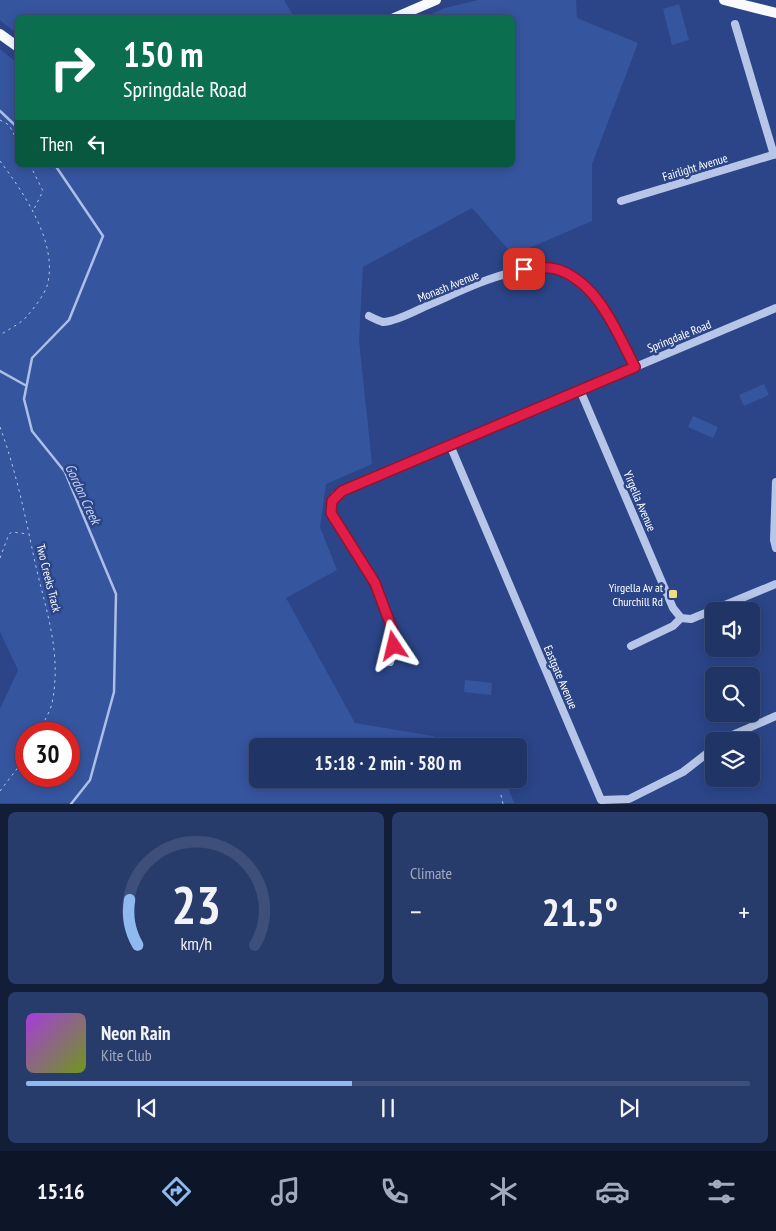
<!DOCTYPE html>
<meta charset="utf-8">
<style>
body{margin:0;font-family:"PT Sans Narrow",sans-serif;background:#283c6c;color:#f1f3f6;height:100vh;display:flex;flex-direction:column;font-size:19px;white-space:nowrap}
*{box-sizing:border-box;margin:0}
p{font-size:16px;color:#a2aabf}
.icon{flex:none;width:28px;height:28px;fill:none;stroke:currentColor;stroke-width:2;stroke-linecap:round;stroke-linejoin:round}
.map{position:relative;height:804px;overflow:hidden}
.side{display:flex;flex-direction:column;gap:8px;padding:8px;background:#121d38;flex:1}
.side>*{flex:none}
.top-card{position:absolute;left:15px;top:15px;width:500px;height:152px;border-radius:8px;box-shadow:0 2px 12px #0003,0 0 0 1px #3d4f7a;background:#0b6e4f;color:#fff;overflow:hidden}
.fabs{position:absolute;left:705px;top:602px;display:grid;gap:10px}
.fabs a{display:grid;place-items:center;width:55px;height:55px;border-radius:8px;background:#203466;box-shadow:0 2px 12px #0003,0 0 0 1px #3d4f7a;font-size:25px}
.speed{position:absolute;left:15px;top:722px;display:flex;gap:10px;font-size:25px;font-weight:700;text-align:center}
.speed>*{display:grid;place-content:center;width:65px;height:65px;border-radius:50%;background:#203466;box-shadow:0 2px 12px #0003,0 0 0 1px #3d4f7a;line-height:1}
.speed .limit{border:8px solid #d22;background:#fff;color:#111}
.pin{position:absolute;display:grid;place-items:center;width:42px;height:42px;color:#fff;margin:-21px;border-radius:10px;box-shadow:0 2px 8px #0006}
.me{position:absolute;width:55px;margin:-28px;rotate:350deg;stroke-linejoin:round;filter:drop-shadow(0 0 4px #0008)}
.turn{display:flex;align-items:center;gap:18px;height:105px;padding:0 25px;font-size:22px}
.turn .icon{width:65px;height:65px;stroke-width:2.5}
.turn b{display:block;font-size:35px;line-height:42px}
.then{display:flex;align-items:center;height:48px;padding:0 25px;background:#0003;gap:10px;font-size:19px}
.big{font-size:38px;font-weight:600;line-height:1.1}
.side .widget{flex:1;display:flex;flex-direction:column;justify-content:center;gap:8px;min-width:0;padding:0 18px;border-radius:8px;background:#283c6c}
.side .dial{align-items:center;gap:0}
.dial svg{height:130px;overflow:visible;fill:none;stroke:#3d4f7a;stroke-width:7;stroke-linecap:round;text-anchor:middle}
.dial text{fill:#f1f3f6;stroke:none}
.song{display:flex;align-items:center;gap:15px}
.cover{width:60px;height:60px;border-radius:8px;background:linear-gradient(135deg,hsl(280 70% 55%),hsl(80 70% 35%))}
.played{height:5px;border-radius:2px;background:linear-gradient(90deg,#90b9f0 45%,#3d4f7a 45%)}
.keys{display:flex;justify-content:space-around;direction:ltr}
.heat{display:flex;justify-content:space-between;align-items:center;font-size:28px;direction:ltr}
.side .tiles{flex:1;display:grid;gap:8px;grid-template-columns:1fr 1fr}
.widget:last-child{grid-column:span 2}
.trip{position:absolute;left:249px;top:738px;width:278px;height:50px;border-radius:8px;background:#203466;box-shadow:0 2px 12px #0003,0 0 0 1px #3d4f7a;font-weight:600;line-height:50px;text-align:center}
.tab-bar{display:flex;height:80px;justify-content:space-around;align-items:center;background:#0d1529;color:#a2aabf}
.tab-bar .icon{width:35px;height:35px}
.tab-bar .active{color:#90b9f0}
.tab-bar b{font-size:22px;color:#f1f3f6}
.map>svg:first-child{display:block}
.green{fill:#36559f;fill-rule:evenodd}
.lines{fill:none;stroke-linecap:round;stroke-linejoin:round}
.stream{stroke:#acbfe8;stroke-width:2.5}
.path{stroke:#b7c6e8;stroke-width:1;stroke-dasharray:2.5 4;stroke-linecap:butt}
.minor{stroke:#b7c6e8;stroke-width:8}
.major{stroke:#f9fafe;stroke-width:10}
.route-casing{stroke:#92132f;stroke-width:12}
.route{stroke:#e11d48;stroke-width:9}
.poi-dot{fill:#eedf7f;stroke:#2b4588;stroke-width:2}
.labels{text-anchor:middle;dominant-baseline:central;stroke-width:5;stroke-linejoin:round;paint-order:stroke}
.street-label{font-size:12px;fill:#fff;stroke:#2b4588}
.poi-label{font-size:12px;fill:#fff;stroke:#2b4588;text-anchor:end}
.water-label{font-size:14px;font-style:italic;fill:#c3d1ef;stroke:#2b4588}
</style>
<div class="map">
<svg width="776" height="804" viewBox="0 0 776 804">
<rect width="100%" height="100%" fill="#2b4588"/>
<path class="green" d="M 0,0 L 284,0 L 294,17 L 18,18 L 17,34 L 0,20 Z
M 478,0 L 576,0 L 577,18 L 638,43 L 592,164 L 592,221 L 513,255 L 472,208 L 363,267 L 359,340 L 372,464 L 326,484 L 320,527 L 337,570 L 286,598 L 355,723 L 433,736 L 456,746 L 258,746 L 258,779 L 505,779 L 514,803 L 0,803 L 0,709 L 18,670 L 0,632 L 0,49 L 17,63 L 18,165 L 512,165 L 512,18 L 425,17 L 445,8 ZM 26,734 L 69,734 L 69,776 L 26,776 Z
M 679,4 L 689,40 L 672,45 L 663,9 Z
M 764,384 L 769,395 L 744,406 L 739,395 Z
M 693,416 L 718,427 L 713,438 L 688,427 Z
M 465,680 L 492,683 L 491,695 L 464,692 Z"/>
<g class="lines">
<path class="stream" d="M 0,111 L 18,128
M 55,165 L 103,236 L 69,320 L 32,358 L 24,399 L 32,431 L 65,472 L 116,594 L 114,692 L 90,780 L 71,804
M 0,371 L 25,385"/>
<path class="path" d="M 0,120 L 9,125 L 18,142
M 0,161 C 24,193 59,244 47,286 C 44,295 34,308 28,315 C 22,323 9,329 0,335
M 30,165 L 43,191 L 33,211
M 0,427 C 15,468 24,510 33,553 C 43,603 63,650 52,703 C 50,713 42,724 38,734
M 0,558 L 9,534 L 12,532 L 28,534
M 0,791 L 26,757
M 501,795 L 503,804"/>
<path class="minor" d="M 735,24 L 774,155
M 621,201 L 776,154
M 369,316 C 373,318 379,321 383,322 C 394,322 416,311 426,306 C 467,289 539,248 580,281 C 606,302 620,338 635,367
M 580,390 L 673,608 L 681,618
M 450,445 L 601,800 L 629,799 L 683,772 L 714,748
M 776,482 L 774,540 L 776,548
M 681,618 L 691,619 L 776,584
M 631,646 L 673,626 L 681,618
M 390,662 L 394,646 L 394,634 L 381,597 L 375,583 L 333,519 L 330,506 L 335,495 L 343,491 L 385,472 L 776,308
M 722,741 L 728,737 L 776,716"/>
<path class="major" d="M 724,0 L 776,13
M 394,18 L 436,0
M 0,34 L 18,47"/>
</g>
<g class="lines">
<defs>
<path id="route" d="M 394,646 L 394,634 L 375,583 L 331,513 L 332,501 L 342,491 L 635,367 C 617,333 600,287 562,271 C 550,266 536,268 524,269"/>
</defs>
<use href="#route" class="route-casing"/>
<use href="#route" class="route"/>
</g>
<rect class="poi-dot" x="668" y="589" width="10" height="10" rx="2.5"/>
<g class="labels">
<g class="street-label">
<text transform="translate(695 167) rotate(-17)">Fairlight Avenue</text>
<text transform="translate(448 286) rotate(-22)">Monash Avenue</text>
<text transform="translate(679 336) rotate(-22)">Springdale Road</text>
<text transform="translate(640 501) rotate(67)">Yirgella Avenue</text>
<text transform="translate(49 578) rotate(76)">Two Creeks Track</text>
<text transform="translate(561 677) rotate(67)">Eastgate Avenue</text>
</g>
<g class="poi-label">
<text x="663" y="587">Yirgella Av at<tspan x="663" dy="14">Churchill Rd</tspan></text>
</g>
<g class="water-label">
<text transform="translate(83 494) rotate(65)">Gordon Creek</text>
</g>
</g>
</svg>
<div class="fabs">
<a><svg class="icon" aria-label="sound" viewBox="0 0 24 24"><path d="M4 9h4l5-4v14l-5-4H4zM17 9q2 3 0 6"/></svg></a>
<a><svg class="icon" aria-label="search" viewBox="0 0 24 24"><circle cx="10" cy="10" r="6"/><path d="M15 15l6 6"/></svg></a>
<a><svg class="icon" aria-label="layers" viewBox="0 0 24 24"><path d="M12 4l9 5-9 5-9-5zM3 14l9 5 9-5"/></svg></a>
</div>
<div class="speed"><div class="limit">30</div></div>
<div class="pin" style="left:524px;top:269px;background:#d93025"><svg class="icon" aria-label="arrive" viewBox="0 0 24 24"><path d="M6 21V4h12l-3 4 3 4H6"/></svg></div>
<svg class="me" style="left:394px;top:646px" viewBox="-20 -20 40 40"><path d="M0-17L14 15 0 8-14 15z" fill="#e11d48" stroke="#fff" stroke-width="4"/></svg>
<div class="trip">15:18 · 2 min · 580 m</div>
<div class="top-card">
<div class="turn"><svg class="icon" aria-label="right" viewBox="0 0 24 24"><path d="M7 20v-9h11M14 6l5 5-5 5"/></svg><div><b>150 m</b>Springdale Road</div></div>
<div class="then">Then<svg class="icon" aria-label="left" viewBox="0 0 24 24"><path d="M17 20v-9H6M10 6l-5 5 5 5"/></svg></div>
</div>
</div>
<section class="side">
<div class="tiles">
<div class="widget dial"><svg viewBox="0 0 100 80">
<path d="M14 69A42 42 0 1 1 86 69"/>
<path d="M14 69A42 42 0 0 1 9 41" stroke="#90b9f0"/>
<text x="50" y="56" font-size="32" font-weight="700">23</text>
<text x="50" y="72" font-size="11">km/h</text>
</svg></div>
<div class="widget"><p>Climate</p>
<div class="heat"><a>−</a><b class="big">21.5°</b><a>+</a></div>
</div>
<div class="widget">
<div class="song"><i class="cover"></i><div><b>Neon Rain</b><p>Kite Club</p></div></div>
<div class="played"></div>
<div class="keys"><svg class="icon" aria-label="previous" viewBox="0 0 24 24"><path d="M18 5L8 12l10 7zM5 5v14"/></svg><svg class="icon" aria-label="pause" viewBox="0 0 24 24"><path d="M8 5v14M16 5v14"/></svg><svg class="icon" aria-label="next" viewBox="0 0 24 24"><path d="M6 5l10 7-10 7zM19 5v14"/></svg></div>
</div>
</div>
</section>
<nav class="tab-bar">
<b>15:16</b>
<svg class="icon active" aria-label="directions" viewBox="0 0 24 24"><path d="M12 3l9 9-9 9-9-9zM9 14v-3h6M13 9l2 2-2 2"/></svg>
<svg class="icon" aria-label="music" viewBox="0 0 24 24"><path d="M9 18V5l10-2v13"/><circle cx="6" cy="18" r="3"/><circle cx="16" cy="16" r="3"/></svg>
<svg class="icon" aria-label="phone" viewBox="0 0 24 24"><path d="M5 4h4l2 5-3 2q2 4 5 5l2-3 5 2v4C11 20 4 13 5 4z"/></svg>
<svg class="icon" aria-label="climate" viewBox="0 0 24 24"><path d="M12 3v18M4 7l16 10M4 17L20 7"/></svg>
<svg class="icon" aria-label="car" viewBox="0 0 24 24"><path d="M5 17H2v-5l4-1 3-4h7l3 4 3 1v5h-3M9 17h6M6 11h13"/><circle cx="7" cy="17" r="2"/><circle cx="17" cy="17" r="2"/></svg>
<svg class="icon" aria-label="filters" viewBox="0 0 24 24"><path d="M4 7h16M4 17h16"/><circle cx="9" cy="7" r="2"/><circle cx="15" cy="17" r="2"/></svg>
</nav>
